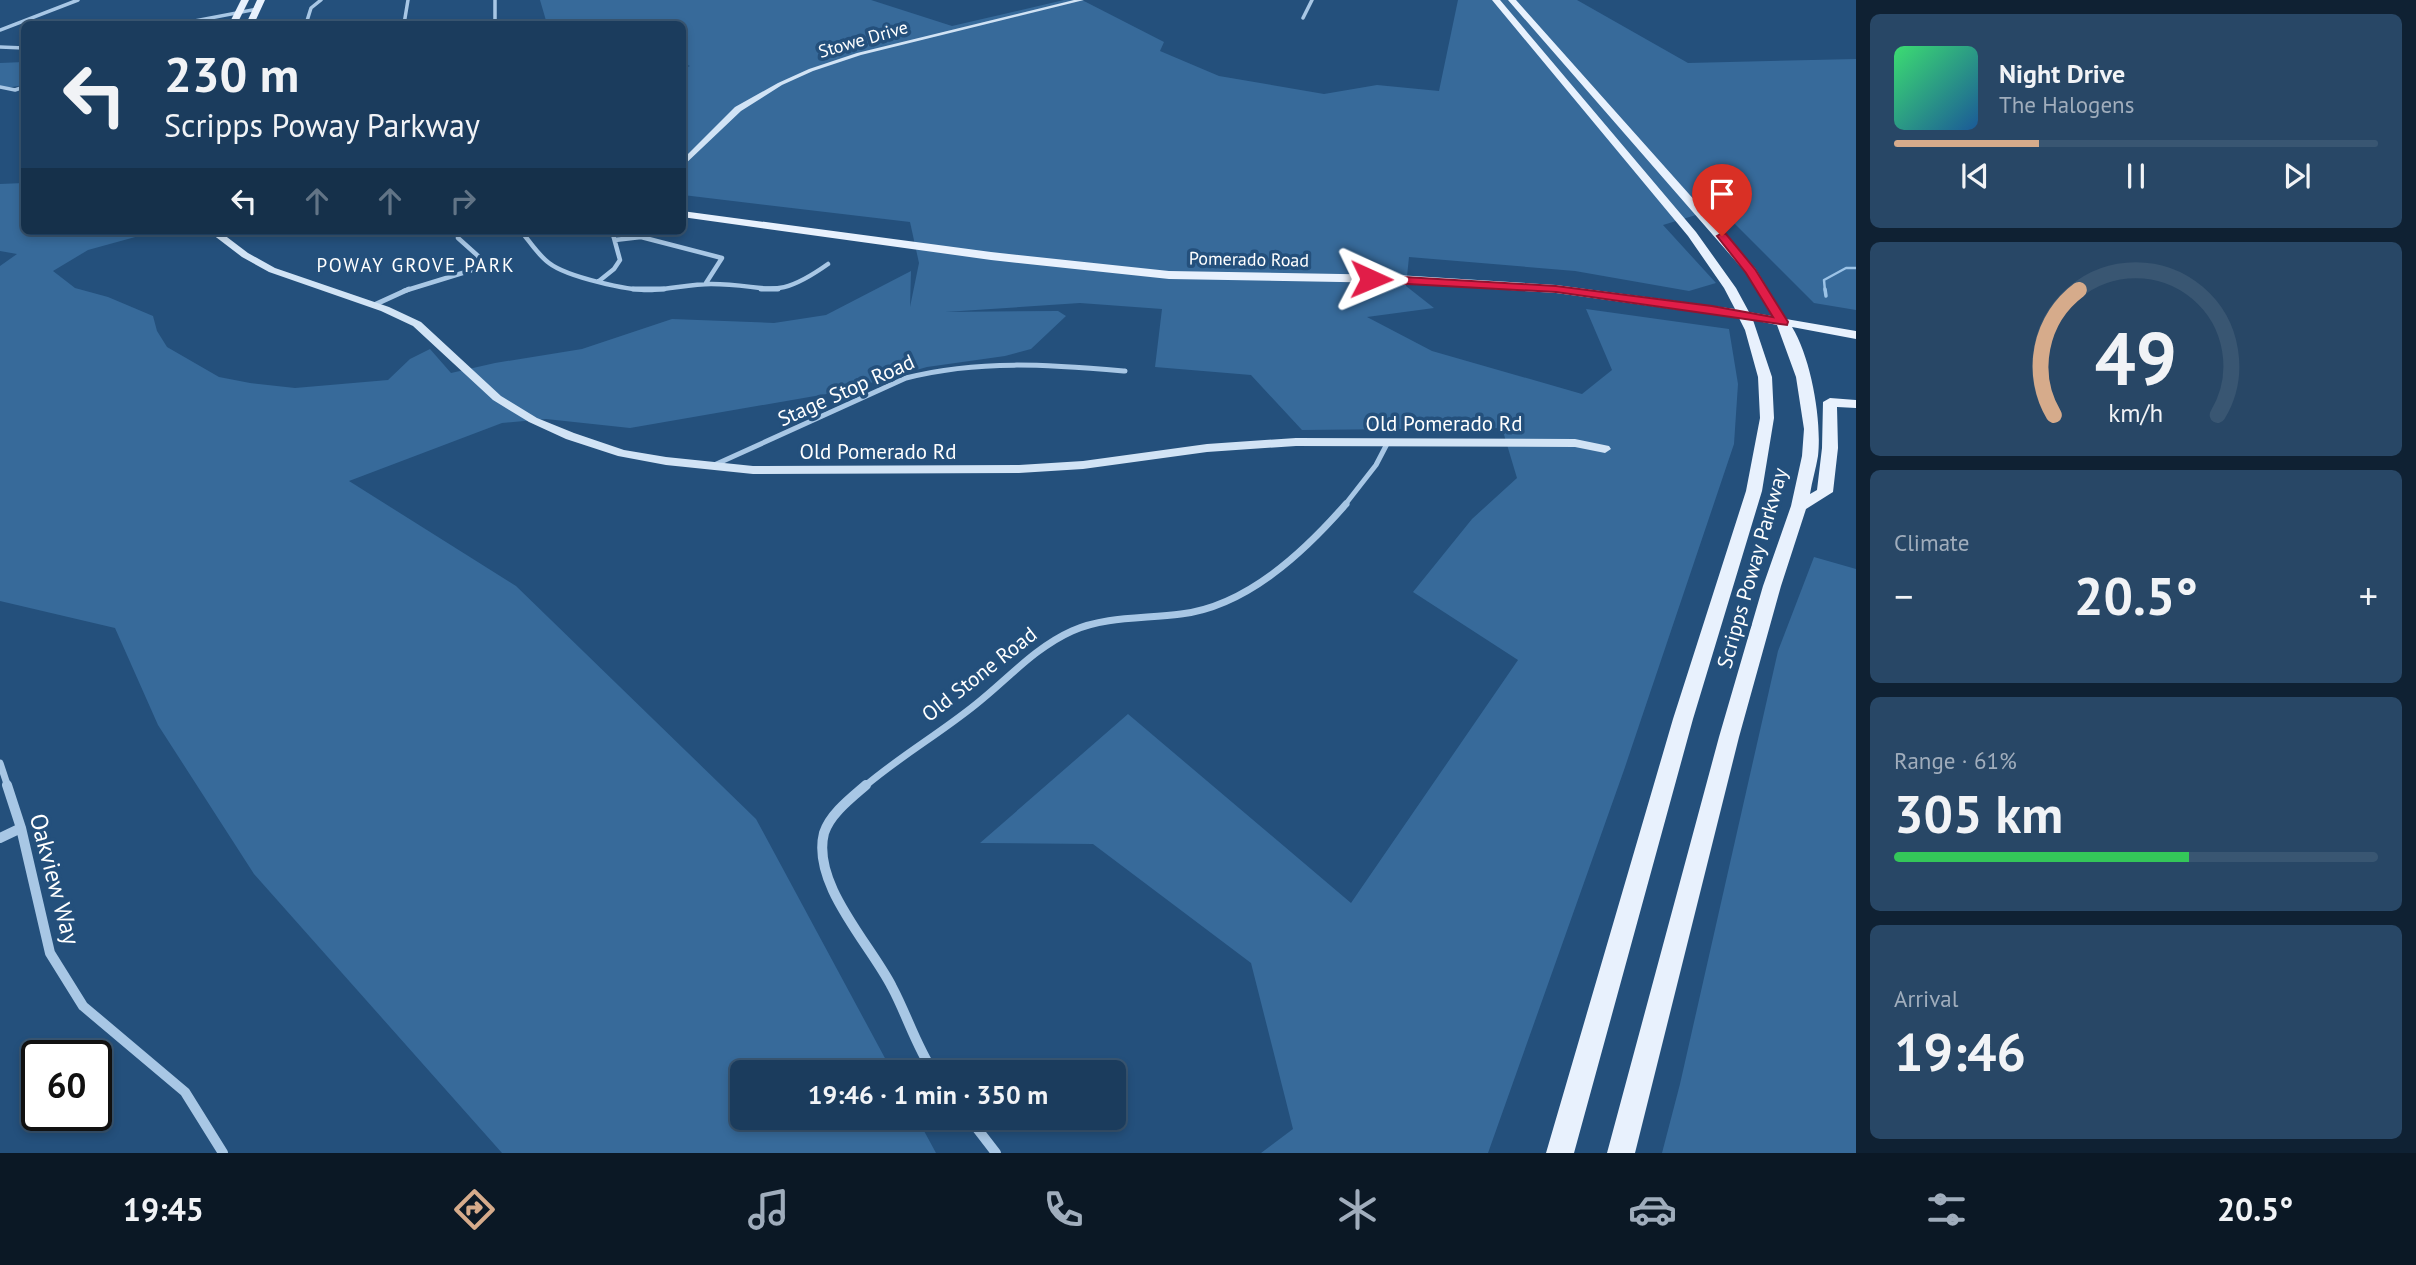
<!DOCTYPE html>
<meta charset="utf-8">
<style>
body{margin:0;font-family:"PT Sans",sans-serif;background:#284766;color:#f1f3f6;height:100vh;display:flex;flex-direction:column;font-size:26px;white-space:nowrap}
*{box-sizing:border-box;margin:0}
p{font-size:23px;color:#a0adbc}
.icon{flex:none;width:38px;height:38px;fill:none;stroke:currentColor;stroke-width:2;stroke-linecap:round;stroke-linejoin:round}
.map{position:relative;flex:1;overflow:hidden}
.side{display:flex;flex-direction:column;gap:14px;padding:14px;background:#0f2133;width:560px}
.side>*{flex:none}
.guide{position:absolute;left:21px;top:21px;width:665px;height:214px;border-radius:10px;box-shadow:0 4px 10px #0003,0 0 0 2px #395672;background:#1b3c5d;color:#f1f3f6;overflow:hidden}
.speed{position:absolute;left:21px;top:1040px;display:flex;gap:14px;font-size:35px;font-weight:700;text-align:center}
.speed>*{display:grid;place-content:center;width:91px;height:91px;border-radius:50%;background:#1b3c5d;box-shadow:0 4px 10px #0003,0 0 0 2px #395672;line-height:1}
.speed .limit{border:4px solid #111;border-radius:10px;background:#fff;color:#111}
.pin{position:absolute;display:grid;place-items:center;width:60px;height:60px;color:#fff;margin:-72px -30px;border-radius:50% 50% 50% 0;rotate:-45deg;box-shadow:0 0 7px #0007}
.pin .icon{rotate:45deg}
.me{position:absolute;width:77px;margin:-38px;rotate:91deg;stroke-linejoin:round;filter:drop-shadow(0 0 5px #0008)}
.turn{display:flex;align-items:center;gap:24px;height:147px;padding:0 28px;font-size:32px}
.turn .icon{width:91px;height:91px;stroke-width:2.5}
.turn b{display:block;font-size:49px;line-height:60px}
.lanes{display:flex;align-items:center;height:66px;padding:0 28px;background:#0003;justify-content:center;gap:35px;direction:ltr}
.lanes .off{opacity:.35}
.big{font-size:52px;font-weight:700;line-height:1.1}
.side .card{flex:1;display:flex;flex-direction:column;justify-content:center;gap:10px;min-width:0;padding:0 24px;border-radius:10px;background:#284766}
.side .dial{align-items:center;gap:0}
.dial svg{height:182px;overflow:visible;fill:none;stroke:#395672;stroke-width:7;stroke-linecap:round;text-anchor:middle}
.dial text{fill:#f1f3f6;stroke:none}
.song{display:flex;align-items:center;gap:21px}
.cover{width:84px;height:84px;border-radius:10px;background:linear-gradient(135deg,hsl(140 70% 55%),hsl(210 70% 35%))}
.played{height:7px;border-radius:4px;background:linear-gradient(90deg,#d6ab8b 30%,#395672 30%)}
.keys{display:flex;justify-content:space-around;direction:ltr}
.heat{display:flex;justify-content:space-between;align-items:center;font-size:38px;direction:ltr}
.charge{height:10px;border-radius:5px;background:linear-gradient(90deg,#34c759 61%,#395672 0)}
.trip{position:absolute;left:730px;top:1060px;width:396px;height:70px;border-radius:10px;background:#1b3c5d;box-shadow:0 4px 10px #0003,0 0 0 2px #395672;font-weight:700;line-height:70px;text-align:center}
.tab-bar{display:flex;height:112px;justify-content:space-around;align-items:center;background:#0b1825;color:#a0adbc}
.tab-bar .icon{width:49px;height:49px}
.tab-bar .selected{color:#d6ab8b}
.tab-bar b{font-size:32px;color:#f1f3f6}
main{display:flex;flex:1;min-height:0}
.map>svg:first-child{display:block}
.green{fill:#376a9a}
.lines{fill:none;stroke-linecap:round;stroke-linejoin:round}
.stream-far1{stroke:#9cc3e6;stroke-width:2.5}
.stream{stroke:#9cc3e6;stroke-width:3.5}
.street-far4{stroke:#a8c7e5;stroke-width:3.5}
.street-far3{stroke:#a8c7e5;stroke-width:4.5}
.street-far2{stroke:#a8c7e5;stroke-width:5}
.street-far1{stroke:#a8c7e5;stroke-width:7}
.street{stroke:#a8c7e5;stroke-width:10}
.secondary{fill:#d1e3f5;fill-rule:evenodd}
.primary{fill:#e8f1fd;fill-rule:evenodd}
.route{fill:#e11d48;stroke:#92132f;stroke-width:2}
.labels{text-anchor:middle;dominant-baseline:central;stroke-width:7;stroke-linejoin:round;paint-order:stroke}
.far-street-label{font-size:18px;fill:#fff;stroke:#24507c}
.far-neighbourhood-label{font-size:19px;letter-spacing:2px;fill:#fff;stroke:#24507c}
.street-label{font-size:21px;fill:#fff;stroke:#24507c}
.near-street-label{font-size:24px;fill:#fff;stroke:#24507c}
</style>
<main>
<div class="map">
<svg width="1856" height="1153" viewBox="0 0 1856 1153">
<rect width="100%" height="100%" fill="#24507c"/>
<path class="green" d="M 540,0 L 871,0 L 952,26 L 1064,0 L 1082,0 L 1164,42 L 1160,51 L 1219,76 L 1324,94 L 1377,85 L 1439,91 L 1458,0 L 1577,0 L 1688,63 L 1856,59 L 1856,310 L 1814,303 L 1719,208 L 1663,225 L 1716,283 L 1689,291 L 1575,271 L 1409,257 L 1406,286 L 1434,308 L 1367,317 L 1432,351 L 1582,394 L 1612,370 L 1586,309 L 1729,329 L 1738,384 L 1734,444 L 1624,770 L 1488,1153 L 1261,1153 L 1293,1129 L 1251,963 L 1093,844 L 980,843 L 1128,714 L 1351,903 L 1518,660 L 1413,592 L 1472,519 L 1517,478 L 1502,428 L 1302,430 L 1251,375 L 1155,367 L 1162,309 L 1080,303 L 945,312 L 1058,311 L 1066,316 L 1031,349 L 1005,356 L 927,367 L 838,392 L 630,428 L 546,419 L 502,423 L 349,481 L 516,586 L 756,819 L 893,1073 L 742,1073 L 742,1118 L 917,1118 L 936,1153 L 502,1153 L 254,874 L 158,725 L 115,628 L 0,601 L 0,266 L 17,254 L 0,251 L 0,184 L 24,183 L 24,231 L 157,231 L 88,250 L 53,271 L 75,288 L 108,297 L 153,316 L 157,331 L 167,347 L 219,377 L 250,383 L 295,388 L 388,380 L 410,359 L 430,349 L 451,373 L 495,363 L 582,349 L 672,319 L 774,323 L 826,315 L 911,271 L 910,307 L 919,263 L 910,222 L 683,195 L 683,69 L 690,66 L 683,63 L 682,24 L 547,24 Z
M 24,62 L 24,85 L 0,89 L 0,63 Z
M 1814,557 L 1856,569 L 1856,1153 L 1662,1153 L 1680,1084 L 1778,651 Z"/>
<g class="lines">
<path class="stream-far1" d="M 1825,291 L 1824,280 L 1846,268 L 1856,268"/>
<path class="stream" d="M 1825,289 L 1826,296"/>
<path class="street-far4" d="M 495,0 L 495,24
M 1303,18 L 1312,0
M 179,24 L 257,9
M 306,24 L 311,8 L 321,0
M 404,24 L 408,0
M 0,30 L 78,0
M 0,47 L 24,48
M 0,87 L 15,90 L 24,87"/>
<path class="street-far3" d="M 521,231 C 530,242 538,255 549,263 C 567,277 629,291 652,290 C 672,289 691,284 711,284 C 770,284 773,303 828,264
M 615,240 L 641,237 L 722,258 L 706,283
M 599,281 L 614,269 L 620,260 L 612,231
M 404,291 L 482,267 L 478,256 L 458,238"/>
<path class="street-far2" d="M 633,289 L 664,289
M 761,289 L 778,289
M 374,305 L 409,289
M 712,466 L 906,378 C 979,359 1051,365 1125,371
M 1344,506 L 1376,465 L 1388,442"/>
<path class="street-far1" d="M 0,763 L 8,787
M 864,787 C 899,757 939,734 975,705 C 1007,680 1034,648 1072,631 C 1106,616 1145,619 1181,614 C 1247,606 1304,552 1346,504"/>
<path class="street" d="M 7,785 L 21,828 L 50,953 L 83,1006 L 185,1092 L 223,1153
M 866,785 C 851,798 830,814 824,833 C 811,884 871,945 892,987 C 907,1015 916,1046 934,1073
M 0,838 L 21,828
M 969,1118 L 996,1153"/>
<path class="secondary" d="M 1074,0 L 1084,0 L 861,55 L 813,71 L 782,85 L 741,111 L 682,167 L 682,160 L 735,107 L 778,83 L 809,69 L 857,53 Z
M 208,231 L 219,231 L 248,253 L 275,268 L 389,307 L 421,322 L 501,396 L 537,418 L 574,433 L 624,450 L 666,457 L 753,466 L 1019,465 L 1083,461 L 1207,444 L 1296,438 L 1575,439 L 1609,446 L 1611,449 L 1605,453 L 1575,447 L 1296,446 L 1207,452 L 1083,469 L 1019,473 L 753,474 L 666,465 L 618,456 L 566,439 L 529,422 L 493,400 L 413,326 L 381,311 L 269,272 L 242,257 Z"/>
<path class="primary" d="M 241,0 L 249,0 L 237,24 L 229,24 Z
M 257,0 L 265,0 L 254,24 L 246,24 Z
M 1492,0 L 1500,0 L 1696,232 L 1736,288 L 1749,312 L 1772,316 L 1746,273 L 1508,0 L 1516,0 L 1755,268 L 1786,319 L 1856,331 L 1856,339 L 1792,327 C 1811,358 1822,420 1818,456 C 1816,468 1812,481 1810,494 L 1817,490 L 1822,448 L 1823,402 L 1830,398 L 1856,400 L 1856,408 L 1837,407 L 1838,448 L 1833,492 L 1806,509 L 1781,586 L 1739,737 L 1635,1153 L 1607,1153 L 1719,737 L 1763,586 L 1791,506 L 1802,456 L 1804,429 L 1796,377 L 1777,325 L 1753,320 L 1772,377 L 1774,418 L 1762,491 L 1693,719 L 1574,1153 L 1546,1153 L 1673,719 L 1746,491 L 1760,418 L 1758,377 L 1745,330 L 1739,318 L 1556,293 L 1397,283 L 1169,279 L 991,260 L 682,217 L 682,211 L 991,252 L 1169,271 L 1397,275 L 1556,285 L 1735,309 L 1724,288 L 1688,236 Z"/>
</g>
<path class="route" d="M 1722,233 L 1726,234 L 1755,269 L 1788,322 L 1787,325 L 1556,292 L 1371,282 L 1365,279 L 1371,275 L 1556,286 L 1712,306 L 1773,317 L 1746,273 L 1717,236 Z"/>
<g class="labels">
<g class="far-street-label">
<text transform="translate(863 39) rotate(-16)">Stowe Drive</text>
<text transform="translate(1249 259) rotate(1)">Pomerado Road</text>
</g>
<g class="far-neighbourhood-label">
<text x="416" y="265">POWAY GROVE PARK</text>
</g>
<g class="street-label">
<text transform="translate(846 390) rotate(-24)">Stage Stop Road</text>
<text x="1444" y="423">Old Pomerado Rd</text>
<text x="878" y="451">Old Pomerado Rd</text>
<text transform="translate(1752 568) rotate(-74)">Scripps Poway Parkway</text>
<text transform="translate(979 674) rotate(-38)">Old Stone Road</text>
</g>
<g class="near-street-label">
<text transform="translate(55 879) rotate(75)">Oakview Way</text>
</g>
</g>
</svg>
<div class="speed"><div class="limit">60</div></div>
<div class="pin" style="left:1722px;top:236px;background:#d93025"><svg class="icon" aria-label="arrive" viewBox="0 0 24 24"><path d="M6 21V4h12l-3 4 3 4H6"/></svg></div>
<svg class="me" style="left:1371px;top:279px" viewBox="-20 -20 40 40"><path d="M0-17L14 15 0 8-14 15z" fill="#e11d48" stroke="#fff" stroke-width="4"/></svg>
<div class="trip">19:46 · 1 min · 350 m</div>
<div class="guide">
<div class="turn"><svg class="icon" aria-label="left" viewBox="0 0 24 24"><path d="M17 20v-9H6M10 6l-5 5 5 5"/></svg><div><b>230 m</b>Scripps Poway Parkway</div></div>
<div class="lanes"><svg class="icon" aria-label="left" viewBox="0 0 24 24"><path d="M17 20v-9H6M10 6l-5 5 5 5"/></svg><svg class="icon off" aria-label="ahead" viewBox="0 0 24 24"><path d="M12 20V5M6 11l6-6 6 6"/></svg><svg class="icon off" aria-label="ahead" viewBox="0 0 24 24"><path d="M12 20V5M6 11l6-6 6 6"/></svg><svg class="icon off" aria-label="right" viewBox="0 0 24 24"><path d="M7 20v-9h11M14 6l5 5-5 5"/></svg></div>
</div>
</div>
<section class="side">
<div class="card">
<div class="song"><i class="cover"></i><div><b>Night Drive</b><p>The Halogens</p></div></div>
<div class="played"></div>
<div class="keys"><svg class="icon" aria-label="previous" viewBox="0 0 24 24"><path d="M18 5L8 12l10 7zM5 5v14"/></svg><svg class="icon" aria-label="pause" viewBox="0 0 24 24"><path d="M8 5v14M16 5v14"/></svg><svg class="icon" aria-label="next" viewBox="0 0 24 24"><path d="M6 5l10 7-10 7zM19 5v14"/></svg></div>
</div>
<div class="card dial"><svg viewBox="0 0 100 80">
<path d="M14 69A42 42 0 1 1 86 69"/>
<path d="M14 69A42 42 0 0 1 25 14" stroke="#d6ab8b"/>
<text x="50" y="56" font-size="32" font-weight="700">49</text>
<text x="50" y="72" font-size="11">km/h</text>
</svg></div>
<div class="card"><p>Climate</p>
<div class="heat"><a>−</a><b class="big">20.5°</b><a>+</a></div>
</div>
<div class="card"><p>Range · 61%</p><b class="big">305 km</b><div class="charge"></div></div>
<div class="card"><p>Arrival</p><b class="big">19:46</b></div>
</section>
</main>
<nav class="tab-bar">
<b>19:45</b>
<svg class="icon selected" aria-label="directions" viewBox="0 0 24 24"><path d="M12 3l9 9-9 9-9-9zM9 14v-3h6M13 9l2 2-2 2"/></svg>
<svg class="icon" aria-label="music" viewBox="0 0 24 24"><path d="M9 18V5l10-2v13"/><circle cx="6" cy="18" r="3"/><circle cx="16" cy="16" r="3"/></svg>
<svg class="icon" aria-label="phone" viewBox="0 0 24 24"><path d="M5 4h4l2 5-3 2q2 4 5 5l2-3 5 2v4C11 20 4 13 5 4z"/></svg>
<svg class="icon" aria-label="climate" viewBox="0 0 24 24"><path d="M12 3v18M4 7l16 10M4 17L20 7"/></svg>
<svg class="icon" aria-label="car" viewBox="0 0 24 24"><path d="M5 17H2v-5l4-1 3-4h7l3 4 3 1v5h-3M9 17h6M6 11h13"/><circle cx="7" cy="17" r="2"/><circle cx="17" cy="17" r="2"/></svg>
<svg class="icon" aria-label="filters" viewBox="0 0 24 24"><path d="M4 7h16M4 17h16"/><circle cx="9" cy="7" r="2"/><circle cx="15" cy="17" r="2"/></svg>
<b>20.5°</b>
</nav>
